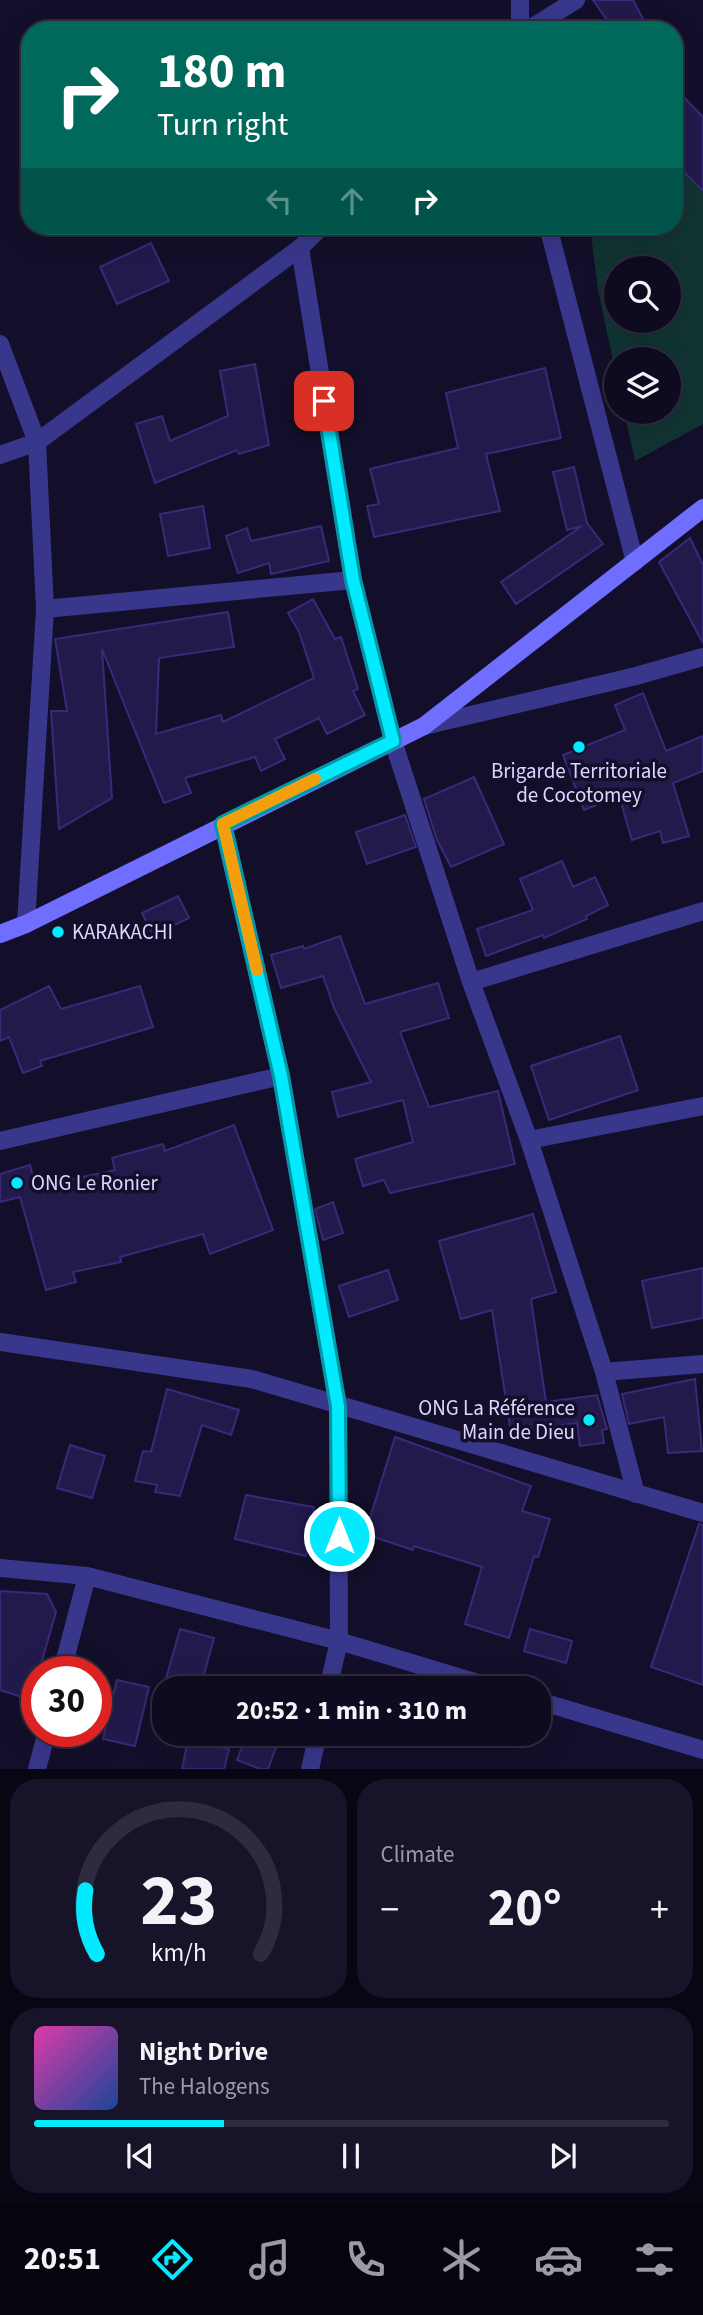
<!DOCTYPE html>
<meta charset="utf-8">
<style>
body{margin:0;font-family:"Source Sans 3",sans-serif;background:#171429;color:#f1f3f6;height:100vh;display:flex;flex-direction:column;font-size:26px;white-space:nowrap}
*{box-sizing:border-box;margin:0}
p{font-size:23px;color:#9b9ba5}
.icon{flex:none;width:38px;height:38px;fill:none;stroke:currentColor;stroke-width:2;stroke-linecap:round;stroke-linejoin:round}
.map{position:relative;height:1769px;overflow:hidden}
.sheet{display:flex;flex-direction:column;gap:10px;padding:10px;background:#080612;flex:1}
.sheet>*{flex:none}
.top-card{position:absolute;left:21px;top:21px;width:662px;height:214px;border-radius:28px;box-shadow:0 7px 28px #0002,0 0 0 2px #2e2b3e;background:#00695c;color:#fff;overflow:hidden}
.fabs{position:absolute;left:604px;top:256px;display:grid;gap:14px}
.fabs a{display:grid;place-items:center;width:77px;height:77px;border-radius:50%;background:#0e0b20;box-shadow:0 7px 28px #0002,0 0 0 2px #2e2b3e;font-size:35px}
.speed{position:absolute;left:21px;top:1656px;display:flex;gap:14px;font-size:35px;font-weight:700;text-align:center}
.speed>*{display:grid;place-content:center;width:91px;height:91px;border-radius:50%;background:#0e0b20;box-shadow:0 7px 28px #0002,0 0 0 2px #2e2b3e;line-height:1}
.speed .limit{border:10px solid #d22;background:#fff;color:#111}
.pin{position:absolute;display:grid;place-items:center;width:60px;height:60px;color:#fff;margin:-30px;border-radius:14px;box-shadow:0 4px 10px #0006}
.me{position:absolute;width:77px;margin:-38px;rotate:0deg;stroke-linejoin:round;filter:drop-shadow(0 0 5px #0008)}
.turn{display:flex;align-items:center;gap:24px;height:147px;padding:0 21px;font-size:32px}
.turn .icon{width:91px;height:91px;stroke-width:2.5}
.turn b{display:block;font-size:49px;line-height:60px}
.lanes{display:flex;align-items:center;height:66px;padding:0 21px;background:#0003;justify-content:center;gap:35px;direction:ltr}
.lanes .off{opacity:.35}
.big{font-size:52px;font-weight:700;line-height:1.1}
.sheet .widget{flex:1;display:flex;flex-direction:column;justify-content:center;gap:10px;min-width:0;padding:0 24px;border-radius:28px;background:#171429}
.sheet .dial{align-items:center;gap:0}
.dial svg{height:182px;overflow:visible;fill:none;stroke:#2e2b3e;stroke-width:7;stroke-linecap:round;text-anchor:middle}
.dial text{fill:#f1f3f6;stroke:none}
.song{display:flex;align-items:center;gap:21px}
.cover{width:84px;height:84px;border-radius:10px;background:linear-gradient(135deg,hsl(320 70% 55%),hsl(220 70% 35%))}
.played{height:7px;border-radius:4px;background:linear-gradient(90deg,#03eaff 30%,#2e2b3e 30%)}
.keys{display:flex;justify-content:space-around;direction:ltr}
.heat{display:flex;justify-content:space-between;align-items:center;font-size:38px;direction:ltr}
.sheet .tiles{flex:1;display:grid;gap:10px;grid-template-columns:1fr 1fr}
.widget:last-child{grid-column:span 2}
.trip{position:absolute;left:152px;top:1676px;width:399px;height:70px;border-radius:28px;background:#0e0b20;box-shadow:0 7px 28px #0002,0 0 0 2px #2e2b3e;font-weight:700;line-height:70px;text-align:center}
.menu{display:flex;height:112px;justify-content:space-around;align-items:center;background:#06040d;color:#9b9ba5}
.menu .icon{width:49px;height:49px}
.menu .on{color:#03eaff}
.menu b{font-size:32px;color:#f1f3f6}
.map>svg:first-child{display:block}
.green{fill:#113432;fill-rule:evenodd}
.building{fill:#231a4c;stroke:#382a79;stroke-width:2}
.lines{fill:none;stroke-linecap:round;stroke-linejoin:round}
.minor{stroke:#39378b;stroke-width:18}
.secondary{stroke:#6f6eff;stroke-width:18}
.route-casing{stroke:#0298a6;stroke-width:18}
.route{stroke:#03eaff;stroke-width:12}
.slow{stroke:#f59e0b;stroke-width:12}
.poi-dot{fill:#03eaff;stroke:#130f2a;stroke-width:2.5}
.labels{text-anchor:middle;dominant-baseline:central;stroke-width:7;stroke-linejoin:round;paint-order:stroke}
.poi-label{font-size:21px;fill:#dbd7ff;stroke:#130f2a;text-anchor:start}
</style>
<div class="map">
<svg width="703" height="1769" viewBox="0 0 703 1769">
<rect width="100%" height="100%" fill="#130f2a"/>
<path class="green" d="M 674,156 L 683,171 L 703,192 L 703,424 L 635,461 L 624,411 L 668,411 L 668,359 L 616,359 L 616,375 L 598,290 L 590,226 L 674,226 ZM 616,268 L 668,268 L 668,320 L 616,320 Z"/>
<path class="building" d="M 593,0 L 633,0 L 649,30 L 614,30 Z
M 674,87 L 703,117 L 703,191 L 674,162 Z
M 151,243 L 169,281 L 117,304 L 100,267 Z
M 255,364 L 269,445 L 239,454 L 237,450 L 155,483 L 136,424 L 162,416 L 170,441 L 228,416 L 220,371 Z
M 545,368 L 561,438 L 486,454 L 500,511 L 374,537 L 367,506 L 379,504 L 370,469 L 458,448 L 446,393 Z
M 574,467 L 587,523 L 603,544 L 516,604 L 501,582 L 582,526 L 567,530 L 553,472 Z
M 203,506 L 210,548 L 168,556 L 160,514 Z
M 321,526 L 329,561 L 271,574 L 269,563 L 238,573 L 226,536 L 247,528 L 251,541 Z
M 690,538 L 703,565 L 703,643 L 659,562 Z
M 313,599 L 335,639 L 341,637 L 358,689 L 353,691 L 365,715 L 327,734 L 319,718 L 275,739 L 285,759 L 261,771 L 255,757 L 185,778 L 191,793 L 164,803 L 102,649 L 112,798 L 59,829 L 51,711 L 67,711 L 55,639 L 228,612 L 234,647 L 159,658 L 156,734 L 221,715 L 223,722 L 314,678 L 299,632 L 288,613 Z
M 643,693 L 666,751 L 703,736 L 703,771 L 673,783 L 689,836 L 663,843 L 660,831 L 632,840 L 619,796 L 584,810 L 563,755 L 625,730 L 615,705 Z
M 474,777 L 504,844 L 451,867 L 437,840 L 424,799 Z
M 405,815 L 416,847 L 367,864 L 356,832 Z
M 562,861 L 573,887 L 595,877 L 608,905 L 586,916 L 587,919 L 544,938 L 543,935 L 486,956 L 477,929 L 533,910 L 520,879 Z
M 178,896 L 189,918 L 153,935 L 142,913 Z
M 340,936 L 365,1004 L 438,983 L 449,1018 L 400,1032 L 429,1107 L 498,1091 L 515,1164 L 390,1193 L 384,1180 L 363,1186 L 355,1159 L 413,1142 L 403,1100 L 338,1117 L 332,1092 L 371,1082 L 334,1008 L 323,976 L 281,988 L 271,955 L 303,946 L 304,949 Z
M 49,986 L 61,1009 L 140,986 L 153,1027 L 40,1061 L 42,1066 L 23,1073 L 9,1037 L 0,1041 L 0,1010 Z
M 620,1036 L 638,1090 L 549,1120 L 531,1066 Z
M 234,1125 L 273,1230 L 210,1254 L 203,1234 L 120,1257 L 121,1262 L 73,1272 L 76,1282 L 46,1290 L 20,1197 L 0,1202 L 0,1174 L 30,1165 L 36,1187 L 115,1170 L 112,1158 L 163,1144 L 165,1151 Z
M 333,1202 L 343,1233 L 323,1240 L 315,1209 Z
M 533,1214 L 556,1292 L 531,1299 L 546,1402 L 597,1395 L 607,1429 L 602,1430 L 604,1443 L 580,1446 L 577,1423 L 511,1433 L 492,1310 L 461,1319 L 439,1241 Z
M 703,1268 L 703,1318 L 652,1328 L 642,1281 Z
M 388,1270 L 398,1300 L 349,1317 L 339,1286 Z
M 695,1379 L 702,1451 L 668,1453 L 664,1417 L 629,1424 L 622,1394 Z
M 167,1389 L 239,1410 L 231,1435 L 202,1425 L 180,1496 L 155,1492 L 157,1485 L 135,1481 L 143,1451 L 151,1452 Z
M 395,1437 L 531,1486 L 522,1511 L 550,1519 L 538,1557 L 534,1556 L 509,1638 L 465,1624 L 482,1567 L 414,1546 L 413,1550 L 365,1534 Z
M 70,1445 L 105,1456 L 92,1498 L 57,1488 Z
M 246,1495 L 314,1507 L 306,1556 L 235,1539 Z
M 699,1524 L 703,1525 L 703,1685 L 651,1667 Z
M 0,1591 L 47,1594 L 56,1612 L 39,1671 L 37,1671 L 31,1700 L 0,1690 Z
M 180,1629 L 214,1638 L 200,1689 L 176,1689 L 164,1686 Z
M 530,1629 L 572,1641 L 566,1663 L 524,1651 Z
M 117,1680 L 149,1687 L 135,1746 L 103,1739 Z
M 247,1734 L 258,1734 L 278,1742 L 268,1769 L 260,1769 L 237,1760 Z
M 188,1740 L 229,1749 L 224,1769 L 182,1769 Z"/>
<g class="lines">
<path class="minor" d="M 520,0 L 520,30
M 528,30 L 576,0
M 548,226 L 635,562
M 300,248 L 353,580 L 393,741 L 471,982 L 529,1140 L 604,1372 L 636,1494
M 0,344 L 37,442 L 45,609 L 26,924
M 0,455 L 37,442 L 300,248 L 322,226
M 45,609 L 353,580
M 424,726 L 636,676 L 703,657
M 223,825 L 281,1076 L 338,1406 L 339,1641 L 328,1689
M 471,982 L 703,911
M 529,1140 L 703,1106
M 0,1141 L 281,1076
M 0,1342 L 252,1379 L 703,1513
M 604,1372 L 703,1364
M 0,1568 L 87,1576 L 339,1641 L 498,1689
M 62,1671 L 87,1576
M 539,1701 L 703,1750
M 37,1769 L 47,1731
M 310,1769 L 318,1734"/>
<path class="secondary" d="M 0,934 L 26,924 L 424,726 L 703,508"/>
</g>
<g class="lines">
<defs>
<path id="route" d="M 324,401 L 353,580 L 393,741 L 223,824 L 281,1076 L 338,1406 L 339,1536"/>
</defs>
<use href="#route" class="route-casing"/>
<use href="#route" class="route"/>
<path class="slow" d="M 257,970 L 223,824 L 315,779"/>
</g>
<g class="poi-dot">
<circle cx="579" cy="747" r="7"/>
<circle cx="58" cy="932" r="7"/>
<circle cx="17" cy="1183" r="7"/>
<circle cx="589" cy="1420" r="7"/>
</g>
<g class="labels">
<g class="poi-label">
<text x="579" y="771" text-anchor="middle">Brigarde Territoriale<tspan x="579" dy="24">de Cocotomey</tspan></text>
<text x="72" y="932">KARAKACHI</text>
<text x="31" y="1183">ONG Le Ronier</text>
<text x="575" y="1408" text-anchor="end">ONG La Référence<tspan x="575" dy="24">Main de Dieu</tspan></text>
</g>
</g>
</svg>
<div class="fabs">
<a><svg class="icon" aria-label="search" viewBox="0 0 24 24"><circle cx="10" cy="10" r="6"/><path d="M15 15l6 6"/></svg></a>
<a><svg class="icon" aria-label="layers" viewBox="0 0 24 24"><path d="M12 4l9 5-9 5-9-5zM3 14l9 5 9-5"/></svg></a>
</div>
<div class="speed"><div class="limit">30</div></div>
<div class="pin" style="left:324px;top:401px;background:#d93025"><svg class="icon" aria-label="arrive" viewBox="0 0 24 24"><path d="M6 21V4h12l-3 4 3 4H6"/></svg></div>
<svg class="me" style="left:339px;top:1536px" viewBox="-20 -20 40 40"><circle r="17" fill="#03eaff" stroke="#fff" stroke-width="3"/><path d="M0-11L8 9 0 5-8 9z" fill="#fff"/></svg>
<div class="trip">20:52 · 1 min · 310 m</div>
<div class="top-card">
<div class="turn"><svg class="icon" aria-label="right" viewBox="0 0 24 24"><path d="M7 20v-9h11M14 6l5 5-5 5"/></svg><div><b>180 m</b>Turn right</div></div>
<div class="lanes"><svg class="icon off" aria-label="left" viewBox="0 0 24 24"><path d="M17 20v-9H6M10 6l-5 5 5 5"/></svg><svg class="icon off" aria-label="ahead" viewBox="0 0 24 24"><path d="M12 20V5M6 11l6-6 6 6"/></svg><svg class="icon" aria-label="right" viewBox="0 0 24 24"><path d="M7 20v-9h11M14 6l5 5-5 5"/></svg></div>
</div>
</div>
<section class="sheet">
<div class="tiles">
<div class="widget dial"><svg viewBox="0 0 100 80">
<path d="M14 69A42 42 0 1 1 86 69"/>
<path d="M14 69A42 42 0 0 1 9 41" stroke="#03eaff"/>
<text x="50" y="56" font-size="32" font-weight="700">23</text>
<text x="50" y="72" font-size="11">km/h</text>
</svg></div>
<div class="widget"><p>Climate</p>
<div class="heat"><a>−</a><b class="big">20°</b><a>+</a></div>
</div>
<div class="widget">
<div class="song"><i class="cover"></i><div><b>Night Drive</b><p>The Halogens</p></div></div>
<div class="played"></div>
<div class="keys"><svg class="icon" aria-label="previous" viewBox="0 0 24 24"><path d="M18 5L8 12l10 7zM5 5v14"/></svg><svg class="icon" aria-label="pause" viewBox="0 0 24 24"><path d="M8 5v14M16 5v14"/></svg><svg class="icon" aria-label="next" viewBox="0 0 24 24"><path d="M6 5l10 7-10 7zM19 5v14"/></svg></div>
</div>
</div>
</section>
<nav class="menu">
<b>20:51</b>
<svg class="icon on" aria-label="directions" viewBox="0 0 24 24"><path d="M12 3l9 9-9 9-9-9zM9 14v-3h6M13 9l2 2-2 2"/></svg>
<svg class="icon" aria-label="music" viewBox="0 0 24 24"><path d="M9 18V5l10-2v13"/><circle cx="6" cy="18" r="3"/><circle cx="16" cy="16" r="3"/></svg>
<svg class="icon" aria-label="phone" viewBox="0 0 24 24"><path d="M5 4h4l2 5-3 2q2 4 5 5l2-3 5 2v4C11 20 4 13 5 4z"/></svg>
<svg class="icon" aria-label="climate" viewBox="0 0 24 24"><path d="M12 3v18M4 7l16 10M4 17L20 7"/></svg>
<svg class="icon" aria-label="car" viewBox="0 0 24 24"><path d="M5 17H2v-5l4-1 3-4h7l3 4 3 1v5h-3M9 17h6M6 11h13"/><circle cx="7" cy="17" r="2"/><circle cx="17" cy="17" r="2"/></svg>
<svg class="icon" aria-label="filters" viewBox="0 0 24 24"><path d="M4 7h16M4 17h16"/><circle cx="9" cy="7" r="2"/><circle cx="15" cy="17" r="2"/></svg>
</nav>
